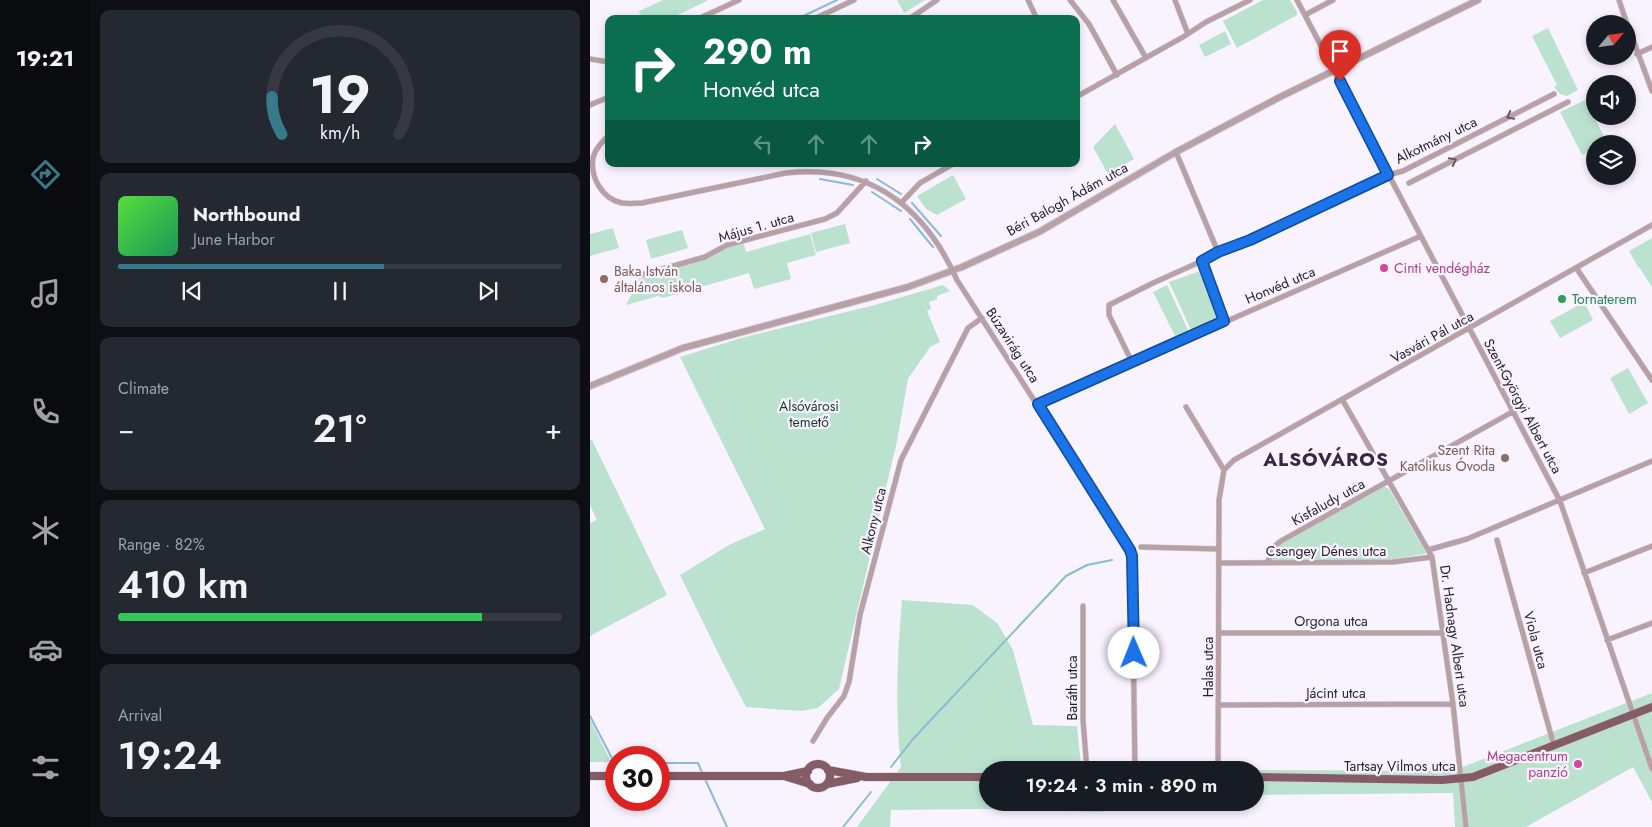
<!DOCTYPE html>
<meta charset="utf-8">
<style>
body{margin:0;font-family:Jost,sans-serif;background:#242831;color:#f1f3f6;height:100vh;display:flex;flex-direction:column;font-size:19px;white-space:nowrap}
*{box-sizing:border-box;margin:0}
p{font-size:16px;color:#9ea1a6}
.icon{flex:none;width:28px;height:28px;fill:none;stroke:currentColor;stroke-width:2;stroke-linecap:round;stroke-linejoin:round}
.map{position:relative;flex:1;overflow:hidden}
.details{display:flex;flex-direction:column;gap:10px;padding:10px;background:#0d0f14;width:500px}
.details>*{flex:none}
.top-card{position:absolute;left:15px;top:15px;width:475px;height:152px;border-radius:10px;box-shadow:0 2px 8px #0003;background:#0b6e4f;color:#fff;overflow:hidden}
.needle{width:32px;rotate:61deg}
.tools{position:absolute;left:996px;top:15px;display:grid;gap:10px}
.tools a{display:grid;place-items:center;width:50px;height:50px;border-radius:50%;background:#171b24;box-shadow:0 2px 8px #0003;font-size:25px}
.speed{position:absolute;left:15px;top:746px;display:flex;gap:10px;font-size:25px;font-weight:700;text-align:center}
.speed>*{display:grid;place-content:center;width:65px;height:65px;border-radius:50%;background:#171b24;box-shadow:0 2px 8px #0003;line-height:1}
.speed .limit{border:8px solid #d22;background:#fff;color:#111}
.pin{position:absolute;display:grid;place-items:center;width:42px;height:42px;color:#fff;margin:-51px -21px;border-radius:50% 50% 50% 0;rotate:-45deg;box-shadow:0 0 5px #0007}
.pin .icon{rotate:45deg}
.me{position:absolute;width:55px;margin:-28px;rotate:359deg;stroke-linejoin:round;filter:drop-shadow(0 0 4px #0008)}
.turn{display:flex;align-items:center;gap:18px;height:105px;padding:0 15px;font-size:22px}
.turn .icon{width:65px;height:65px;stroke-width:2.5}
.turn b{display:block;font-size:35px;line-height:42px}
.lanes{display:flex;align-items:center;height:48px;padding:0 15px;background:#0003;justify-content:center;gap:25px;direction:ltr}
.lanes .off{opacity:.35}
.big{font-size:38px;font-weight:600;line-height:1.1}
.details .widget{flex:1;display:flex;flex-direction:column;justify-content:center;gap:8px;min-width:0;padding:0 18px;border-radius:10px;background:#242831}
.details .dial{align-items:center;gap:0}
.dial svg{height:130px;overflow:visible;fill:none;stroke:#363941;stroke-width:7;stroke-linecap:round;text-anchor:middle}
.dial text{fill:#f1f3f6;stroke:none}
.song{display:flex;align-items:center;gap:15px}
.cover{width:60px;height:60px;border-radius:8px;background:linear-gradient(135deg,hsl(110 70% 55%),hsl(150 70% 35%))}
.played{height:5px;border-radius:2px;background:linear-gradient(90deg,#377a8a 60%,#363941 60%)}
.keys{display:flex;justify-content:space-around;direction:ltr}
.heat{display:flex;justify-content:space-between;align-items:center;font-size:28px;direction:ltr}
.charge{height:8px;border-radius:4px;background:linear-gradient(90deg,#34c759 82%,#363941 0)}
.trip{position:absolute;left:389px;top:761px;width:285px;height:50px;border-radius:25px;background:#171b24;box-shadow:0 2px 8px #0003;font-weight:600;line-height:50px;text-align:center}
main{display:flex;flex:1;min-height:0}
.tab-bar{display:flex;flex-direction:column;width:90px;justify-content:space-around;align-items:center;background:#090b0e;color:#9ea1a6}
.tab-bar .icon{width:35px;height:35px}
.tab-bar .on{color:#377a8a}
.tab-bar b{font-size:22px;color:#f1f3f6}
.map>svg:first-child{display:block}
.green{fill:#bbe2cf}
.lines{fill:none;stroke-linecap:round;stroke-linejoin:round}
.stream{stroke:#8abbd2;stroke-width:2}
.minor-casing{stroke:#d3ccd9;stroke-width:6}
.tertiary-casing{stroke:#d3ccd9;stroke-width:8}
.primary-casing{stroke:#d3ccd9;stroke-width:9}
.minor{stroke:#b8a1a6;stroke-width:5}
.tertiary{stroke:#b8a1a6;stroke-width:6}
.primary{stroke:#835c65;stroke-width:8}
.oneway{stroke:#675a62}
.route-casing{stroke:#114b97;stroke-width:12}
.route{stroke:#1a73e8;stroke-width:9}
.hotel-dot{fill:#d1479c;stroke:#f9f2ff;stroke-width:2}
.education-dot{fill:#8d6e63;stroke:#f9f2ff;stroke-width:2}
.leisure-dot{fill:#2e9e5b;stroke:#f9f2ff;stroke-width:2}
.labels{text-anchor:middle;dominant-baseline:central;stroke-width:4.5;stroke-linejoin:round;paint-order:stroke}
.street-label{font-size:14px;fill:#251f2b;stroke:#f9f2ff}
.hotel-label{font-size:14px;fill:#b23c85;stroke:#f9f2ff;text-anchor:start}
.education-label{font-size:14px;fill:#785e54;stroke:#f9f2ff;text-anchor:start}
.leisure-label{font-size:14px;fill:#27864d;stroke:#f9f2ff;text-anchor:start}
.park-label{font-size:14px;fill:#123c2c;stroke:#f9f2ff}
.district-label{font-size:19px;font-weight:bold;letter-spacing:1px;fill:#372942;stroke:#f9f2ff}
</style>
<main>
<nav class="tab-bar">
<b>19:21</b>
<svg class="icon on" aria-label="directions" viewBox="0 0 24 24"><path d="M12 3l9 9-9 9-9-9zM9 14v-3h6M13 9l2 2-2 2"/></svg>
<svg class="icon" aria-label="music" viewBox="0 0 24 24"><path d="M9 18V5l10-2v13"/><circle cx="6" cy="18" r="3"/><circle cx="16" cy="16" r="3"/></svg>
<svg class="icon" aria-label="phone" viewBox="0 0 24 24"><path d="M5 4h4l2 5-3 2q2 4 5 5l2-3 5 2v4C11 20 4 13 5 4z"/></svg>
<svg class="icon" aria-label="climate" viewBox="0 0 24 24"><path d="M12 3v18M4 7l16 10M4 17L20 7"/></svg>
<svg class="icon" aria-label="car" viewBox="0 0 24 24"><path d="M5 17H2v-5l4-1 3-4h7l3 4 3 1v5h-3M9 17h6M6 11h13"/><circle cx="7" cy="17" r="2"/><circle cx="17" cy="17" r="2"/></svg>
<svg class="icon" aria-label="filters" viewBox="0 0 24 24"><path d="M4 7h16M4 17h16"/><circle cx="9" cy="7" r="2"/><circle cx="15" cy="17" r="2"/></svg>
</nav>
<section class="details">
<div class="widget dial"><svg viewBox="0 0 100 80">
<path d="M14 69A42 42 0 1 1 86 69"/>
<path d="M14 69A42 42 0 0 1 8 46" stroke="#377a8a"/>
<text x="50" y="56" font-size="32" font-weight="700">19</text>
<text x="50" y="72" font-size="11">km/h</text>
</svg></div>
<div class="widget">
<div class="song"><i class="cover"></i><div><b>Northbound</b><p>June Harbor</p></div></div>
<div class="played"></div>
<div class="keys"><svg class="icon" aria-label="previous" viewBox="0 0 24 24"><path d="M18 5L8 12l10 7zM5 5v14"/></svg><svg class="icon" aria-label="pause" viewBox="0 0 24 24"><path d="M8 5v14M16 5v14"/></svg><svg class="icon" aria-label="next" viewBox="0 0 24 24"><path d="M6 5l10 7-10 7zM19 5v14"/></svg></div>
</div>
<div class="widget"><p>Climate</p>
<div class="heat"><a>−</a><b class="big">21°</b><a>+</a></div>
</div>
<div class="widget"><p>Range · 82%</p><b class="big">410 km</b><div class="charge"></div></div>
<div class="widget"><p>Arrival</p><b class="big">19:24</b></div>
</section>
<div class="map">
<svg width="1062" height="827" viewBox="0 0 1062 827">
<rect width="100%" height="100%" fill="#f9f2ff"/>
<path class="green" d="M 73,0 L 117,0 L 117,1 L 79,19 L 52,19 L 49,11 Z
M 307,0 L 335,0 L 314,13 Z
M 673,0 L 700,0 L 707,12 L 707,15 L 647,48 L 633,21 Z
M 958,28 L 988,90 L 977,96 L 970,94 L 964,87 L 967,85 L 942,36 Z
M 635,31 L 641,44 L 615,57 L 609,45 Z
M 995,100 L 1017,142 L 1005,144 L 1005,148 L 992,155 L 970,112 Z
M 525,124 L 544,159 L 518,174 L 503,147 Z
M 363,175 L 376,199 L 347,215 L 336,209 L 327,196 Z
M 255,224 L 260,243 L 226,252 L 221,233 Z
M 23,228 L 29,248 L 0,256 L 0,234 Z
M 92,230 L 98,248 L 61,259 L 56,240 Z
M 220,234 L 226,255 L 197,263 L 201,279 L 164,289 L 159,273 L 73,298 L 68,296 L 36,305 L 51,275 L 115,257 L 153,241 L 156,252 Z
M 1062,238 L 1062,287 L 1049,267 L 1048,267 L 1039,251 Z
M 610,271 L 629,318 L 601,330 L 579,282 Z
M 353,285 L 360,291 L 347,296 L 347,299 L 339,302 L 341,309 L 337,311 L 350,342 L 340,347 L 318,379 L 307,441 L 249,689 L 228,708 L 211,711 L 156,707 L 133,663 L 90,575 L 139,545 L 175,529 L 90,357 L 151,338 L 285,305 Z
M 577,285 L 599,332 L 586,338 L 563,292 Z
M 994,302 L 1003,320 L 970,338 L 960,321 Z
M 1038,368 L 1058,403 L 1039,414 L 1020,378 Z
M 2,440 L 77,595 L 0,636 L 0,523 L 7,520 L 0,505 L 0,441 Z
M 794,486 L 799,489 L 836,553 L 834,554 L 797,560 L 680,561 L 684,552 L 688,546 Z
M 312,600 L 383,605 L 408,624 L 423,650 L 443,725 L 487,726 L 491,766 L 649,770 L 398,770 L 398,802 L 513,803 L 513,812 L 393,809 L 301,810 L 300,827 L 267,827 L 311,767 C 305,711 307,656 312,600 Z
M 1062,693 L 1062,802 L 1043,767 L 936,827 L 865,827 L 863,793 L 665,795 L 665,770 L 861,771 L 878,765 Z
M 0,720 L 2,723 L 21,762 L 0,762 Z"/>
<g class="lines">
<path class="stream" d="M 207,19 L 247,0
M 230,179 L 263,185
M 287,179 L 311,194
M 282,192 L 311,211
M 322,203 L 351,236
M 320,219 L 343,247
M 0,716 L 25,764 L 26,763
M 69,763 L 108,763 L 113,775
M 301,767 L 323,739 L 476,576 L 497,565 L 522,560
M 115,779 L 137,827
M 253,827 L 281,792"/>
<defs>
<path id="minor" d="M 438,0 L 447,19
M 480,0 L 499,24 L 527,75
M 523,0 L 556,58
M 585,0 L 598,34
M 707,0 L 970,501 L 1062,769
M 1029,0 L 1037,24
M 715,15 L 743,0
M 108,19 L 149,0
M 224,19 L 264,0
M 319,19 L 347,0
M 1038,26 L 1062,91
M 1047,54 L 1062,47
M 0,59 L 19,62
M 486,97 L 593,37 L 616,22 L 660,0
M 0,105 L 19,97
M 19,135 C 12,142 5,149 3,158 C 0,177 12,199 32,203 C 38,204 45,203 52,203 L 196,173 C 279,164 334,206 367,280 L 540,550 L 542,556 L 545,770
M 819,183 L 978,102
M 312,202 L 330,183 L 363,164
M 628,252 L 660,240 L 798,175 L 813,171 L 964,94
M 612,261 L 634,321
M 987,269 L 1062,380
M 51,275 L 115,257 L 137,245 L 235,219 L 247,213 L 276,181
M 542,362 L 519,315 L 519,305 L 563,283 L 612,261 L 628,252 L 586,152
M 752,399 L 842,557 L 863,704 L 876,827
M 448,404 L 831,236
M 596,407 L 634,470 L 629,500 L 628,770
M 634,470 L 644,460 L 1062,225
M 907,540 L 964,746
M 551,547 L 629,549
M 838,550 L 877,539 L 1062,461
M 630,563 L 803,562 L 842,557
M 677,563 L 685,546 L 691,541 L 924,411
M 994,573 L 1062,546
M 493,606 L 493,720 L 497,770
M 629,633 L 853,633
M 1017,640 L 1062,623
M 629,705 L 863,704
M 223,741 L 237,718 L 254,696 L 259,682 L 270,615 L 311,460 L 378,328 L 392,318"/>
<path id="tertiary" d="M 0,386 L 93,348 L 318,287 L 372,267 L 449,232 L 586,152 L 688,98 L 888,0"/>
<path id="primary" d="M216 776a12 12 0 1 1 24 0a12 12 0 1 1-24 0Z
M 238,770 L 276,777 L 398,777
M 0,776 L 26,776
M 69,776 L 194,776 L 218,771
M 194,776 L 220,784
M 665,777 L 852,780 L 883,777 L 1062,707
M 237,784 L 267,778"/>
</defs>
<use href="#minor" class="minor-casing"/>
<use href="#tertiary" class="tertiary-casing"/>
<use href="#primary" class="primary-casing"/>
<use href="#minor" class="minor"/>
<use href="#tertiary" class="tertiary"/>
<use href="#primary" class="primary"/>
</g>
<defs><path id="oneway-chevron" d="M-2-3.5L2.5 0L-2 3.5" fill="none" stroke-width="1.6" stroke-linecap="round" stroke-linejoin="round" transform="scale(1.25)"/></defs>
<g class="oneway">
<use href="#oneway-chevron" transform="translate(920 116) rotate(153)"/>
<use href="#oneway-chevron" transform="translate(863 161) rotate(-27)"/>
</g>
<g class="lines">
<defs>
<path id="route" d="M 544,653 L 542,556 L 540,550 L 448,404 L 634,321 L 612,261 L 628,252 L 660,240 L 798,175 L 750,81"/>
</defs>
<use href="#route" class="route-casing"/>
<use href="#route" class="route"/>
</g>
<g class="hotel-dot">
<circle cx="794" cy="268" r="5"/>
<circle cx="988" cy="764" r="5"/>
</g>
<g class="education-dot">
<circle cx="14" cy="279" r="5"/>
<circle cx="915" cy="458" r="5"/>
</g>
<circle class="leisure-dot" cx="972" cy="299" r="5"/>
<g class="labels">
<g class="street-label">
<text transform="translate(846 140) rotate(-26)">Alkotmány utca</text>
<text transform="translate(477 199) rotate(-29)">Béri Balogh Ádám utca</text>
<text transform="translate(166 227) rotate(-16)">Május 1. utca</text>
<text transform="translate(690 285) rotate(-23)">Honvéd utca</text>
<text transform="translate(842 337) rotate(-29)">Vasvári Pál utca</text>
<text transform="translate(423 345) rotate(57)">Búzavirág utca</text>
<text transform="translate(933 406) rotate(62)">Szent-Györgyi Albert utca</text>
<text transform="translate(738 502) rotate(-29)">Kisfaludy utca</text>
<text transform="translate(283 521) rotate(-76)">Alkony utca</text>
<text x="736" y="551">Csengey Dénes utca</text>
<text x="741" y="621">Orgona utca</text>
<text transform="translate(865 636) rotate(82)">Dr. Hadnagy Albert utca</text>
<text transform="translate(946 640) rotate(75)">Viola utca</text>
<text transform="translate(618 667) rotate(-90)">Halas utca</text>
<text transform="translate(482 688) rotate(-90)">Baráth utca</text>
<text x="746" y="693">Jácint utca</text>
<text x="810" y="766">Tartsay Vilmos utca</text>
</g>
<g class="hotel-label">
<text x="804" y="268">Cinti vendégház</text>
<text x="978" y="756" text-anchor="end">Megacentrum<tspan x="978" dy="16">panzió</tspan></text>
</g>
<g class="education-label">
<text x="24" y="271">Baka István<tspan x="24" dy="16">általános iskola</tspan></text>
<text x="905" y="450" text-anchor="end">Szent Rita<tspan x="905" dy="16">Katolikus Óvoda</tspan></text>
</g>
<g class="leisure-label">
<text x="982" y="299">Tornaterem</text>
</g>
<g class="park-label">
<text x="219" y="406">Alsóvárosi<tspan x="219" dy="16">temető</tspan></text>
</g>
<g class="district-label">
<text x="736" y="459">ALSÓVÁROS</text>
</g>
</g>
</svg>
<div class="tools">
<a><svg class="needle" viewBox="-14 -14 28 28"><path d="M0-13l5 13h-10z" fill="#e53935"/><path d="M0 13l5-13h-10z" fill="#9ea1a6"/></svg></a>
<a><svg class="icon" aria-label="sound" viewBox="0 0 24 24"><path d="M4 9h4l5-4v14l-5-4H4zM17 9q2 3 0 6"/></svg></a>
<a><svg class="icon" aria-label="layers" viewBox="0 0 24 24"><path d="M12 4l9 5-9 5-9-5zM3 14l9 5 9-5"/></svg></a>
</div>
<div class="speed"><div class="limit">30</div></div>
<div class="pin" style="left:750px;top:81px;background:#d93025"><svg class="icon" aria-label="arrive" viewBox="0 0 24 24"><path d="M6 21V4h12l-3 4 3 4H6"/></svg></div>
<svg class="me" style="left:544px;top:653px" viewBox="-20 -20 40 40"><circle r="19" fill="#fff"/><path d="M0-13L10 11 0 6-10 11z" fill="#1a73e8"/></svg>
<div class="trip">19:24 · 3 min · 890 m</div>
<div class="top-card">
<div class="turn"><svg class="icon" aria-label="right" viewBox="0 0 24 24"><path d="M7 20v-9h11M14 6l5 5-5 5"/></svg><div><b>290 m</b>Honvéd utca</div></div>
<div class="lanes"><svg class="icon off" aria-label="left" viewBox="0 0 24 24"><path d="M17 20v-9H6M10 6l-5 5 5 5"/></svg><svg class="icon off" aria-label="ahead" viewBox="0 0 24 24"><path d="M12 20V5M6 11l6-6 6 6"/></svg><svg class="icon off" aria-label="ahead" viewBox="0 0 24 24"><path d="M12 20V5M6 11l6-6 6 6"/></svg><svg class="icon" aria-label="right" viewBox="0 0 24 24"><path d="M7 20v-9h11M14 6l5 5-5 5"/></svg></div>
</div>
</div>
</main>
